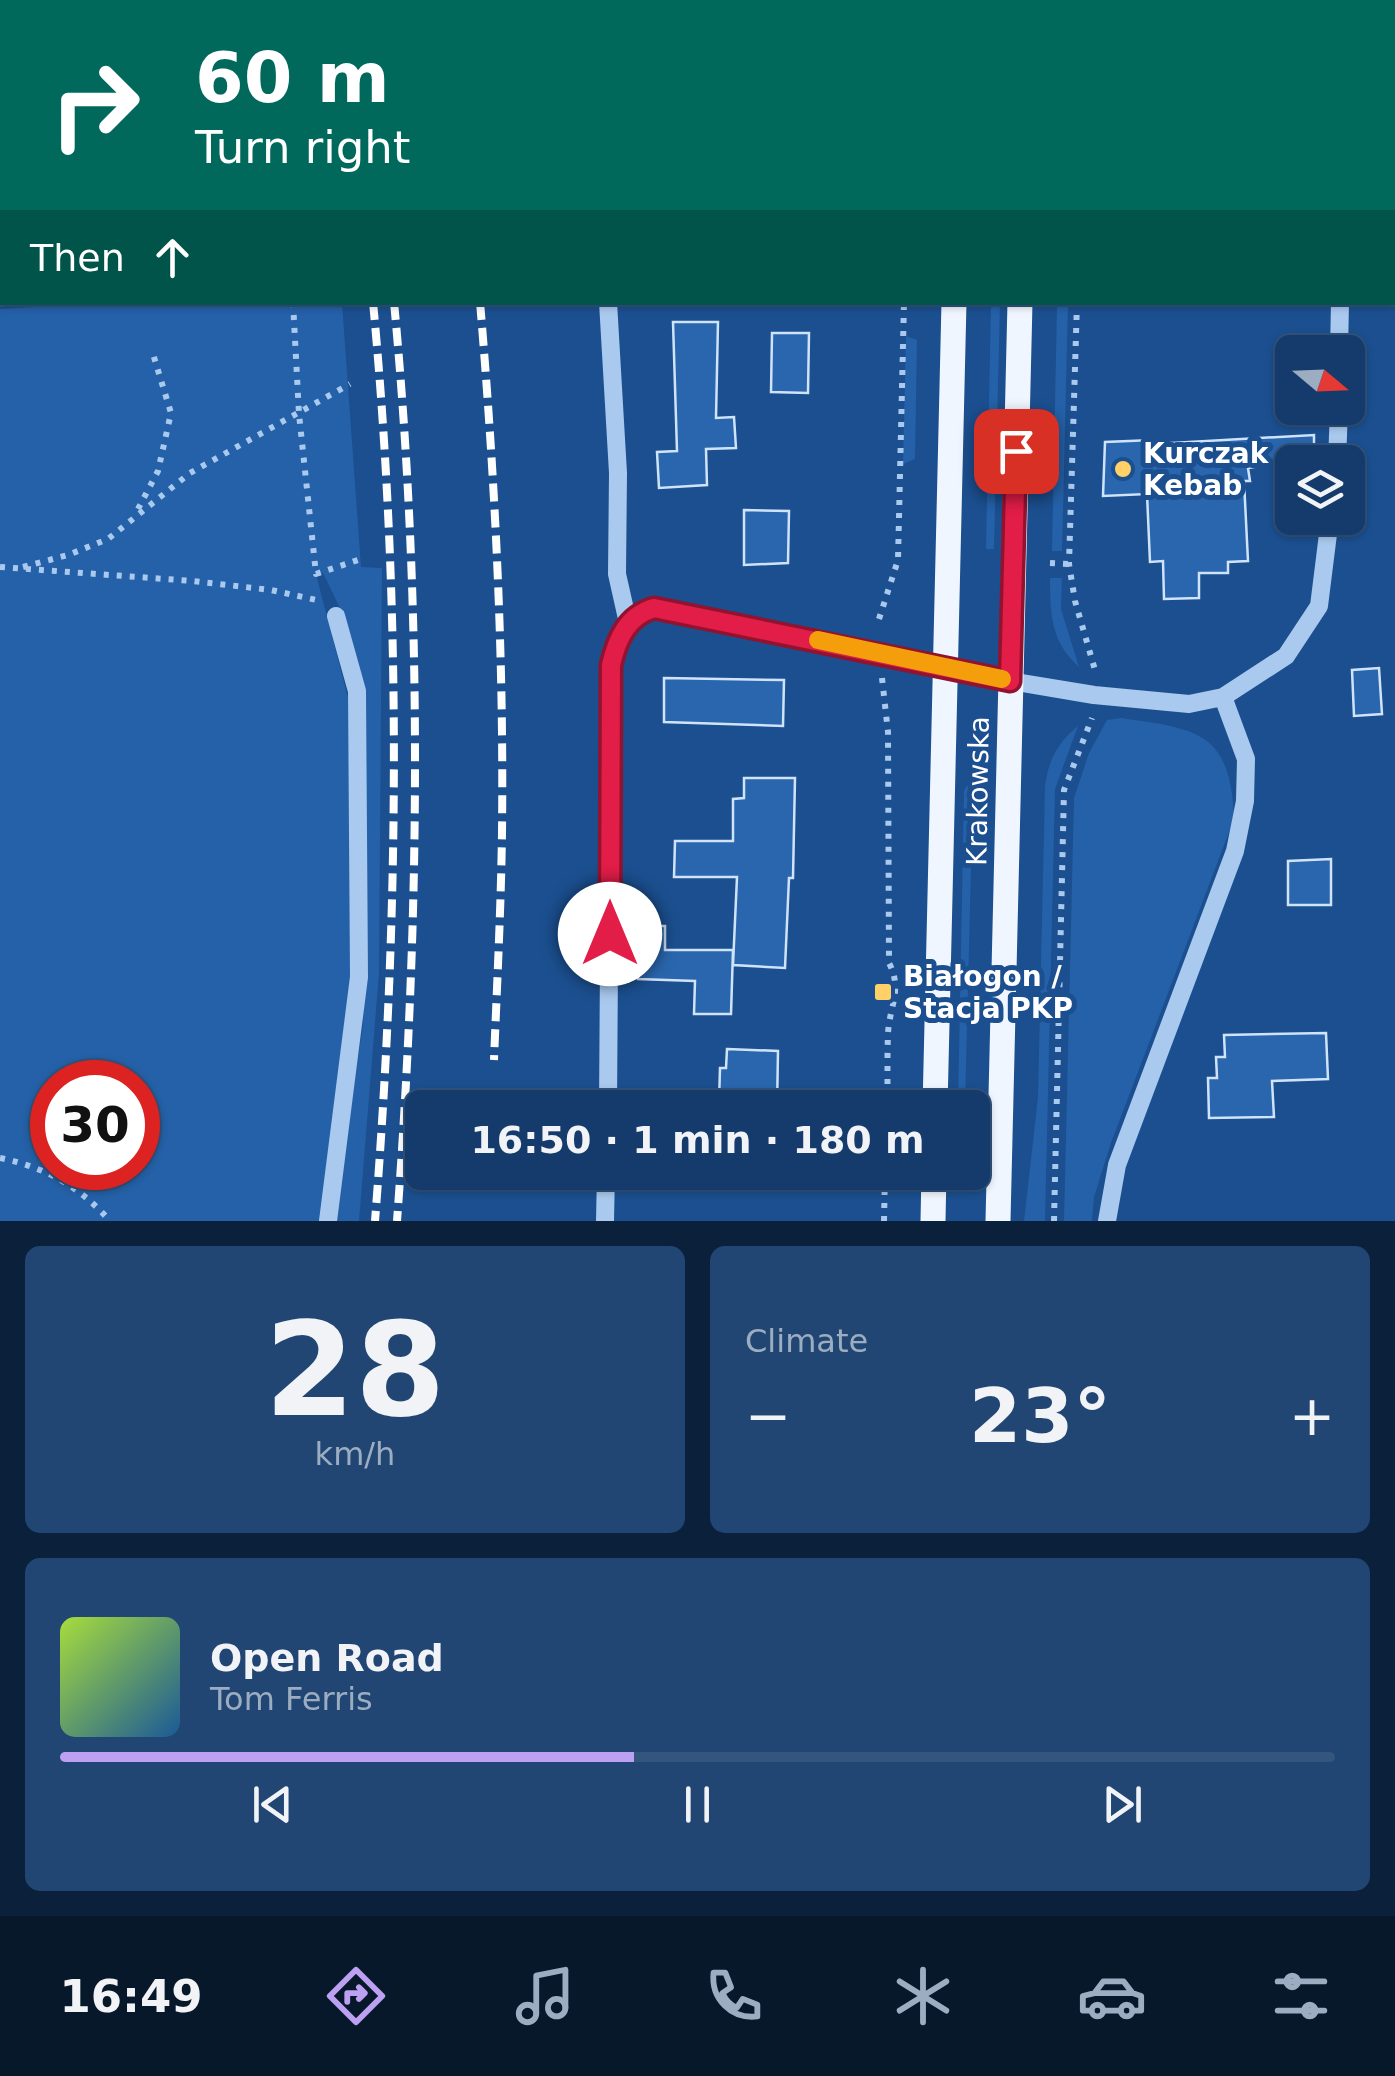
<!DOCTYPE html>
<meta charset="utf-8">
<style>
body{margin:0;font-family:"DejaVu Sans",sans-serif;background:#214673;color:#f1f3f6;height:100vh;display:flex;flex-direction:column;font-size:38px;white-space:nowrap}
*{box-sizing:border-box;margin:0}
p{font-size:32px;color:#9dadc1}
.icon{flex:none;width:55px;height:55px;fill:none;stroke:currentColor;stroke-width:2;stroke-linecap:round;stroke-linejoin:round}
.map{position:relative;height:1221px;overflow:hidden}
.drawer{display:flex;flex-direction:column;gap:25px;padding:25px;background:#0b203b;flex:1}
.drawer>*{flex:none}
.top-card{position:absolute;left:0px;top:0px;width:1395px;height:305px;box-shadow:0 2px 8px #0004,0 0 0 2px #33557e;background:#00695c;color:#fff;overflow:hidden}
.needle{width:65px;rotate:109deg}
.tools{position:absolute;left:1275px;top:335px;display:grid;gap:20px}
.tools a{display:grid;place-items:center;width:90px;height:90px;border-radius:15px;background:#143b6b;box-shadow:0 2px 8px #0004,0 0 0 2px #33557e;font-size:50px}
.speed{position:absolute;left:30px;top:1060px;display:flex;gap:20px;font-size:50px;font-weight:700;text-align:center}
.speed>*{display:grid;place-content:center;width:130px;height:130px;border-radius:50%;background:#143b6b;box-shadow:0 2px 8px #0004,0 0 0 2px #33557e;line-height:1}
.speed .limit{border:15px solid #d22;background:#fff;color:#111}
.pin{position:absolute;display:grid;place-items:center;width:85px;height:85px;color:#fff;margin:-42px;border-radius:20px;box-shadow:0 5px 15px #0006}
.me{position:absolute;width:110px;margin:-55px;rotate:0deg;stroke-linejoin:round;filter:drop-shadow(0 0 8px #0008)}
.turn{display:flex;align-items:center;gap:35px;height:210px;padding:0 30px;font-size:45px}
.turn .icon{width:130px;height:130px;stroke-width:2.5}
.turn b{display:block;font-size:70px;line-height:85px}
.then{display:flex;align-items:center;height:95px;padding:0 30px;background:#0003;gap:20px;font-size:38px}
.big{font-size:75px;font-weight:600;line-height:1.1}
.drawer .widget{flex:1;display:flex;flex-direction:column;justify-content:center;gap:15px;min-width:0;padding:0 35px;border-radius:15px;background:#214673}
.drawer .dial{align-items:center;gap:0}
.dial b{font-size:130px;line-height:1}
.song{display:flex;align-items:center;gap:30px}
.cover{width:120px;height:120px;border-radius:15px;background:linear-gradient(135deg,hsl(80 70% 55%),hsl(210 70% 35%))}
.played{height:10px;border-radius:5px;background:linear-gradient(90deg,#bca0f2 45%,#33557e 45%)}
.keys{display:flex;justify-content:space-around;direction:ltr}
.heat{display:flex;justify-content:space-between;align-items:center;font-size:55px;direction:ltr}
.drawer .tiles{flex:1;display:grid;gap:25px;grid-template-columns:1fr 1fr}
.widget:last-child{grid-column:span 2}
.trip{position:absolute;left:405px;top:1090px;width:585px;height:100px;border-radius:15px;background:#143b6b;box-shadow:0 2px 8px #0004,0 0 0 2px #33557e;font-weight:600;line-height:100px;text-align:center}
.tabs{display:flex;height:160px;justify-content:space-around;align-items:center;background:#08182b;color:#9dadc1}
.tabs .icon{width:70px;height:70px}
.tabs .current{color:#bca0f2}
.tabs b{font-size:45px;color:#f1f3f6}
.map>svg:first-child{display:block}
.green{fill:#2461a8;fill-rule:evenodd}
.building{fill:#2a66ad;stroke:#cfe3fa;stroke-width:2.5}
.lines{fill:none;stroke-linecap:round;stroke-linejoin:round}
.path{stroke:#a9c9ee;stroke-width:6;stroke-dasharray:5 8;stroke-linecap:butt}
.minor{stroke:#a9c9ee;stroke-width:18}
.major{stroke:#f0f6ff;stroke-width:25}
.rail{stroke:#fff;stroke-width:8;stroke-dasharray:18 8;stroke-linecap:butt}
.route-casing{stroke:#92132f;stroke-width:25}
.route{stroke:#e11d48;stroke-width:18}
.slow{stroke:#f59e0b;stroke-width:18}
.poi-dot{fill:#ffd166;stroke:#1b4f8f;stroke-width:4}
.labels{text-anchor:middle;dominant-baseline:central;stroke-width:10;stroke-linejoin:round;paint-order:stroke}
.poi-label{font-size:28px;font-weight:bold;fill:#fff;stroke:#1b4f8f;text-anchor:start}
.street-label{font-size:28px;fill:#fff;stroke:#1b4f8f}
</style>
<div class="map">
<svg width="1395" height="1221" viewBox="0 0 1395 1221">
<rect width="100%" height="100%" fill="#1b4f8f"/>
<path class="green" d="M 116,302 L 342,303 L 361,567 L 382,568 L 379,973 L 359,1221 L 333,1221 L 363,1025 L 366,939 L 363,691 L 339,606 L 323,573 L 316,574 L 348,698 L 352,964 L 348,1026 L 321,1221 L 0,1221 L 0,309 ZM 52,1082 L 138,1082 L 138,1168 L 52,1168 Z
M 991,303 L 1000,303 L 994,549 L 986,549 Z
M 1057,304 L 1068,305 L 1062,551 L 1052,551 Z
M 906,336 L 917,340 L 915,459 L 903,464 Z
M 1050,578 L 1062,578 L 1061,609 L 1079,667 C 1051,642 1050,615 1050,578 Z
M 1121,718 C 1196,729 1231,730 1234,819 L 1111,1143 L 1094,1197 L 1092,1221 L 1064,1221 L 1074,798 L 1089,753 L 1107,720 Z
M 1078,726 L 1055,789 L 1045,1221 L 1024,1221 L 1038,1097 L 1045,786 C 1048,761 1058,742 1078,726 Z
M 968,783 L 973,789 L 965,1107 L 958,1108 L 964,791 Z"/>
<path class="building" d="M 673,322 L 718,322 L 716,418 L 734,417 L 736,448 L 706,449 L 707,485 L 659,488 L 657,452 L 677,451 Z
M 772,333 L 809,333 L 808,393 L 771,392 Z
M 1314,435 L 1314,462 L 1253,463 L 1254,467 L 1248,468 L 1250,481 L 1244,481 L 1248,561 L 1228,562 L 1228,573 L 1199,573 L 1199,598 L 1164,599 L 1163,561 L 1150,562 L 1147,494 L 1103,496 L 1105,442 L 1153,440 L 1154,444 Z
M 744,510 L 789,511 L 788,563 L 744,565 Z
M 1379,668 L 1382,714 L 1354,716 L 1352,670 Z
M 664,678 L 784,680 L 783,726 L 664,722 Z
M 744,778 L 795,778 L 793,878 L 789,878 L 785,968 L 733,965 L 737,877 L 674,877 L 675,841 L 733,841 L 733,799 L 744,798 Z
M 1331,859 L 1331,905 L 1288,905 L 1288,861 Z
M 639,926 L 665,926 L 665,950 L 733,950 L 731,1014 L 694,1014 L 695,981 L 638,979 Z
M 1326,1033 L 1328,1079 L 1272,1081 L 1274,1117 L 1209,1118 L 1208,1078 L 1217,1078 L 1216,1057 L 1225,1057 L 1224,1035 Z
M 727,1049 L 778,1051 L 777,1108 L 724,1108 L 725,1103 L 719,1103 L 720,1068 L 726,1068 Z"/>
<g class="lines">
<path class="path" d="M 72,0 L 72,2
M 267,0 L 267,2
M 1067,0 L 1069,2
M 910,2 L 910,0
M 1074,2 L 1075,0
M 293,302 L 299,414 L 316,574 L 361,559
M 1077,302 L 1069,564 L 1075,601 L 1095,670
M 138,509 L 158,471 L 171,413 L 153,354
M 1050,563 L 1069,564
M 0,567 L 193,581 L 271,590 L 321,601
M 23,567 L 68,555 L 108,539 L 190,473 L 350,384
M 879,619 L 898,560 L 904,302
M 882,678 L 888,732 L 889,963 C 903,989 889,1008 888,1034 C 887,1058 888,1083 887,1108
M 0,1158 C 45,1167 80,1187 110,1221
M 884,1221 L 885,1172
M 1054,1221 L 1064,790 L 1092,718"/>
<path class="minor" d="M 561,0 L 562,2
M 1392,48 L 1395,48
M 608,302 L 618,473 L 617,574 L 628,623
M 1339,352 L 1340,302
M 1337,462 L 1339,408
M 608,1108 L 611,665 C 617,639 627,616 654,609 L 1010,681 L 1094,695 L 1189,704 L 1223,697 L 1286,656 L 1319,606 L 1330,518
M 328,1221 L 359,977 L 357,691 L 336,616
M 605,1221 L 606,1172
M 1107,1221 L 1117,1165 L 1235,851 L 1245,801 L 1246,759 L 1223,697"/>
<path class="major" d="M 960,2 L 960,0
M 1026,2 L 1026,0
M 935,1108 L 954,302
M 933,1221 L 934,1172
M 998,1221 L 1020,302"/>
<path class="rail" d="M 336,0 L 337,2
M 357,0 L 358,2
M 445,0 L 445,2
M 373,302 C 402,608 399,915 375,1221
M 394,302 C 423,609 420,914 397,1221
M 480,302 C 495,479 504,656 502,832 C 501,908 497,984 494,1060"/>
</g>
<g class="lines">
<defs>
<path id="route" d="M 610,934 L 611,665 C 617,639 627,616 654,608 L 1010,681 L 1016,451"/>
</defs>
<use href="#route" class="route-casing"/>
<use href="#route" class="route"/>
<path class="slow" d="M 818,640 L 1002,679"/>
</g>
<g class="poi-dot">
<circle cx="1123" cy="469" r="10"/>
<rect x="873" y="982" width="20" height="20" rx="5"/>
</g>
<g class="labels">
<g class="poi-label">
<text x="1143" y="453">Kurczak<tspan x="1143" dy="32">Kebab</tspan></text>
<text x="903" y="976">Białogon /<tspan x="903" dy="32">Stacja PKP</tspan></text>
</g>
<g class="street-label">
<text transform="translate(978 791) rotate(-89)">Krakowska</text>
</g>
</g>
</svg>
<div class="tools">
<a><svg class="needle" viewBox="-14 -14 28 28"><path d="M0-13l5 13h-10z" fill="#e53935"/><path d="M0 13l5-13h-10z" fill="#9dadc1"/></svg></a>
<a><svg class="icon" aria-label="layers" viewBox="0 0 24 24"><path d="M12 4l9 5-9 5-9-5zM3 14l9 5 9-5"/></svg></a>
</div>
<div class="speed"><div class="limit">30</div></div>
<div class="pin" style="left:1016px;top:451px;background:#d93025"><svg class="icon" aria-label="arrive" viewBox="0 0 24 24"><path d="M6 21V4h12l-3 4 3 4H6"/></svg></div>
<svg class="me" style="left:610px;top:934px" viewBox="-20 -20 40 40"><circle r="19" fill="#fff"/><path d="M0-13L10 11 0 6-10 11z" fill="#e11d48"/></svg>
<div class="trip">16:50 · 1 min · 180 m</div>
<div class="top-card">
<div class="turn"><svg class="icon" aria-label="right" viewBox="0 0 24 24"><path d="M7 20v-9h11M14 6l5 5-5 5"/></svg><div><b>60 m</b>Turn right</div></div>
<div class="then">Then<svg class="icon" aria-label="ahead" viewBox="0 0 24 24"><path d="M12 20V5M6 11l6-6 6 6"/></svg></div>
</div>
</div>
<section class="drawer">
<div class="tiles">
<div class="widget dial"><b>28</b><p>km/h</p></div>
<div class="widget"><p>Climate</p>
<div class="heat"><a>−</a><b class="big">23°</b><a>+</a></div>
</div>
<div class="widget">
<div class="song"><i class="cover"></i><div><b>Open Road</b><p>Tom Ferris</p></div></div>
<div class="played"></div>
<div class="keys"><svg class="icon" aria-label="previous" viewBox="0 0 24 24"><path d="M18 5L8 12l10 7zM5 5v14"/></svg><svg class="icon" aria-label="pause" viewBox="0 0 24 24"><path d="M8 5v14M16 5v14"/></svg><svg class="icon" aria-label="next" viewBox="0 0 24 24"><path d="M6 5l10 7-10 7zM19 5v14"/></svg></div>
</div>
</div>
</section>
<nav class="tabs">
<b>16:49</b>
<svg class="icon current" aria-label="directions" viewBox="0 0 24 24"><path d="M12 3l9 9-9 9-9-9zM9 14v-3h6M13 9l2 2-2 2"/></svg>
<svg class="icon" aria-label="music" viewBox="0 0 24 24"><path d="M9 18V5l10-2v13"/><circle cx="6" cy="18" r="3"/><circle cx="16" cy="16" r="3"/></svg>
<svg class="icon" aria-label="phone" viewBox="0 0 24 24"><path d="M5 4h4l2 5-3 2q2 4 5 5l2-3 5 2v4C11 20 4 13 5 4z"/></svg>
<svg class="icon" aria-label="climate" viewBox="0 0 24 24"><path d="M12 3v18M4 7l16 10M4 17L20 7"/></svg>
<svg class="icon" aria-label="car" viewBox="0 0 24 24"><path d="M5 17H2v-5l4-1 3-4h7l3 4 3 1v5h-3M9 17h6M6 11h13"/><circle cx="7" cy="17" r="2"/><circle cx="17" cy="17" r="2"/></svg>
<svg class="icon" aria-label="filters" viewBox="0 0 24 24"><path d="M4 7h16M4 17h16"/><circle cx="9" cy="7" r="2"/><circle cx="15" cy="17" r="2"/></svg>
</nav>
